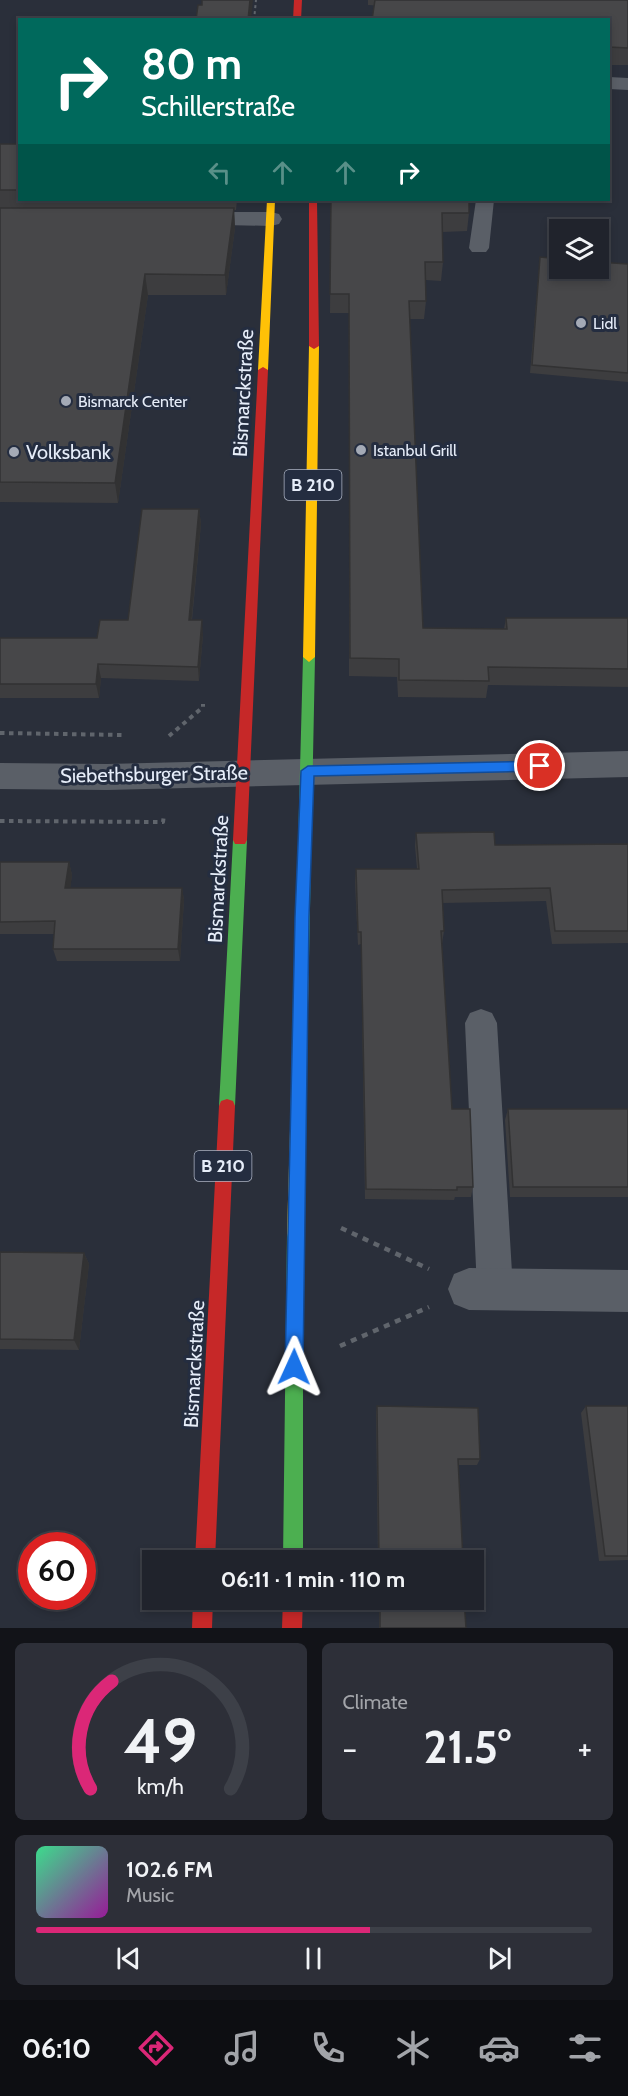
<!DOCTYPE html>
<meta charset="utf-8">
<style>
body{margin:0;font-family:Cabin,sans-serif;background:#2d2f38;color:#f1f3f6;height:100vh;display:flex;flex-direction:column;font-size:22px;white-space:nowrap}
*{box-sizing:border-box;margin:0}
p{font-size:20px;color:#a2a4a9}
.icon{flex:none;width:33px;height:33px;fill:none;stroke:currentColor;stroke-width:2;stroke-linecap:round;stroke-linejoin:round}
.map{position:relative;height:1628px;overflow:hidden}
.sheet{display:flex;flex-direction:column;gap:15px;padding:15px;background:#121318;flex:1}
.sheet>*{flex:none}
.guide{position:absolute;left:18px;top:18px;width:592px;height:183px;border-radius:0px;box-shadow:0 3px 9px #0003,0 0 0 2px #3d4048;background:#00695c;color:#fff;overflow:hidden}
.controls{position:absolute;left:549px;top:219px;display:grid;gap:12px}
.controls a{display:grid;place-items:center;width:60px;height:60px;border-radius:0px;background:#20232c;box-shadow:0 3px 9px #0003,0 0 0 2px #3d4048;font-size:30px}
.speed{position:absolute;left:18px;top:1532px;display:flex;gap:12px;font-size:30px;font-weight:700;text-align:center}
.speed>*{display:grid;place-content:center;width:78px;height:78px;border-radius:50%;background:#20232c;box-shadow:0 3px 9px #0003,0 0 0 2px #3d4048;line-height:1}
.speed .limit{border:9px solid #d22;background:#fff;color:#111}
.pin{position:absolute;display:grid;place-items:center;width:51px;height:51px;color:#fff;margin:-26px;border:3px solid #fff;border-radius:50%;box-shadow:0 2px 6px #0007}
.me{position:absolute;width:66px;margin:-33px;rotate:1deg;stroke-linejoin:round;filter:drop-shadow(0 0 4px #0008)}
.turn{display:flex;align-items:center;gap:21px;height:126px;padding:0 24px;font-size:27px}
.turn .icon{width:78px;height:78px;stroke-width:2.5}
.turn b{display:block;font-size:42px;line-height:51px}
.lanes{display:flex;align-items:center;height:57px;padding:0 24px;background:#0003;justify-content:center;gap:30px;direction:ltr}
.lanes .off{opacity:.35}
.big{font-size:45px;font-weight:700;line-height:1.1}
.sheet .card{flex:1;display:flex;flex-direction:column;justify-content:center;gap:9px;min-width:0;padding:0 21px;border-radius:9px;background:#2d2f38}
.sheet .dial{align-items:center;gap:0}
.dial svg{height:156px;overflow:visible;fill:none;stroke:#3d4048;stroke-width:7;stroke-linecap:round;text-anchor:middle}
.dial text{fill:#f1f3f6;stroke:none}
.song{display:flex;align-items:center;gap:18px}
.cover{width:72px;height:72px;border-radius:9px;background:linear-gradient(135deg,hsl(150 70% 55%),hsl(300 70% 35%))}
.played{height:6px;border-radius:3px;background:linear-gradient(90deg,#db2777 60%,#3d4048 60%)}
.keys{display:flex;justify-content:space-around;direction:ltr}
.heat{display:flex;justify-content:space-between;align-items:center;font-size:33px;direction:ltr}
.sheet .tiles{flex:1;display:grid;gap:15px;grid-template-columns:1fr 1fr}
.card:last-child{grid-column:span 2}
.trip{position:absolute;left:142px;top:1550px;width:342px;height:60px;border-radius:0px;background:#20232c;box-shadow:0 3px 9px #0003,0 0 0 2px #3d4048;font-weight:700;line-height:60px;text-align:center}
.dock{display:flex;height:96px;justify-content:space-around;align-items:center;background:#0d0e12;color:#a2a4a9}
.dock .icon{width:42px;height:42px}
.dock .active{color:#db2777}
.dock b{font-size:27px;color:#f1f3f6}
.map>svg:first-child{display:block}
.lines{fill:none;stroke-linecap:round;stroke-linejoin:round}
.path-far2{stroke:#60656c;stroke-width:2;stroke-dasharray:3 3;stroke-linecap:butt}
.path-far1{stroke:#60656c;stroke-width:4;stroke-dasharray:4.5 4.5;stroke-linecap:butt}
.path{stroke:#60656c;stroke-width:4.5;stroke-dasharray:6 6;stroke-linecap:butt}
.lane{fill:#5a5f67;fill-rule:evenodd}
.street{fill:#5a5f67;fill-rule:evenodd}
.fast{fill:#4caf50;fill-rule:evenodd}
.slow{fill:#ffc107;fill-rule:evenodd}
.jam{fill:#c62828;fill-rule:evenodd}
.wall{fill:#3d3d3f}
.shaded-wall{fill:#323233}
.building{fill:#474749;stroke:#323233;stroke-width:1.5}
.route{fill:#1a73e8;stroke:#114b97;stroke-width:1.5}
.poi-dot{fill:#a4aab6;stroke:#242d40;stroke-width:2}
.labels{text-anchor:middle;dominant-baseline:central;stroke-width:6;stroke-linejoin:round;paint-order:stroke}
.far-poi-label{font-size:16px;fill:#e6edf9;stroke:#242d40;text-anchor:start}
.shield{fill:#242d40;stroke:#acb3c2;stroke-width:1.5}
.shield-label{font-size:18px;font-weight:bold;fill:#e6edf9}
.street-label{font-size:20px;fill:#e6edf9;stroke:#242d40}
.poi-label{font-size:20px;fill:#e6edf9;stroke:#242d40;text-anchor:start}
</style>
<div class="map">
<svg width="628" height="1628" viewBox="0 0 628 1628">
<rect width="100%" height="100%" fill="#2a2f3a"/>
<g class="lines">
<path class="path-far2" d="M 254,20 L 256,0"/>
<path class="path-far1" d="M 0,733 L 124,735
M 169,736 L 203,707 L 203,704
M 0,821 L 163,822 L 164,815"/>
<path class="path" d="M 341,1228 L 429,1269
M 340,1346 L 429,1307"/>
<path class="lane" d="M 476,200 L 494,200 L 489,248 L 486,252 L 472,252 L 469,248 Z
M 481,1009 L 492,1013 L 497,1023 L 513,1289 L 508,1302 L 495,1307 L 482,1302 L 477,1289 L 465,1023 L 470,1013 Z"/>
<path class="street" d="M 609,77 L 628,78 L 628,90 L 609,89 Z
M 191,212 L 271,212 L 279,214 L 282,219 L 279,224 L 271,226 L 183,224 L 180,219 L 183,214 Z
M 628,751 L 628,777 L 107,790 L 0,789 L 0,763 L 107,764 Z
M 469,1268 L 628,1270 L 628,1312 L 469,1310 L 454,1304 L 448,1289 L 454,1274 Z"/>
<path class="fast" d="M 309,652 L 315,657 L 309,958 L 307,962 L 302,964 L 297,962 L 295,958 L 303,657 Z
M 240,834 L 245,836 L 247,840 L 235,1106 L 233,1111 L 227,1113 L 221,1111 L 219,1106 L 233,840 L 235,836 Z
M 295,1226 L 301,1228 L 303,1234 L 303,1560 L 283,1560 L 287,1234 L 289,1228 Z"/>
<path class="slow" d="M 267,200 L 275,200 L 268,370 L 263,373 L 258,370 Z
M 314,343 L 319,346 L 315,657 L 309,662 L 303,657 L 309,346 Z
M 302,952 L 307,954 L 309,958 L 303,1234 L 301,1240 L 295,1242 L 289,1240 L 287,1234 L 295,958 L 297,954 Z"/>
<path class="jam" d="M 294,0 L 302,0 L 301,20 L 293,20 Z
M 309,200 L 317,200 L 319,346 L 314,349 L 309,346 Z
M 263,367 L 268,370 L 247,840 L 245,844 L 235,844 L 233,840 L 258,370 Z
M 227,1099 L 233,1101 L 235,1106 L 215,1560 L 195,1560 L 219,1106 L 221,1101 Z
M 193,1599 L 213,1599 L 212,1628 L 192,1628 Z
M 283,1599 L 303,1599 L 302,1628 L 282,1628 Z"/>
</g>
<path class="wall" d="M 368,0 L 628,0 L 628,65 L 609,65 L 609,20 L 368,5 Z
M 0,144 L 20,144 L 20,200 L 237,200 L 236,210 L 234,210 L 235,228 L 226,295 L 148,295 L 118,503 L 0,502 Z
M 331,200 L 469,213 L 467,231 L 443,232 L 443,262 L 441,281 L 426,280 L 426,301 L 424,319 L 409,319 L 423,628 L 504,629 L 506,618 L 628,618 L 628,687 L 488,685 L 486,698 L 398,697 L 397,677 L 349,676 L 349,313 L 330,313 Z
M 540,257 L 628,264 L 628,382 L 530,373 Z
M 199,509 L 201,524 L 192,620 L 203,635 L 199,681 L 101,678 L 99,698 L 0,698 L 0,638 L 97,638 L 128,620 Z
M 416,833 L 495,845 L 628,844 L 628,943 L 552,944 L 546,901 L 442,903 L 444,931 L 442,944 L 452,1109 L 473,1187 L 471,1197 L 455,1197 L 454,1200 L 365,1199 L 361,944 L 358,945 L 355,882 L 356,869 L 417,869 L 415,846 Z
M 0,862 L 69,862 L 72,875 L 70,888 L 182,888 L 184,900 L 180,961 L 57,961 L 53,949 L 54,934 L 0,934 Z
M 508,1109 L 628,1109 L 628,1197 L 510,1197 L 505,1120 Z
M 0,1252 L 84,1253 L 89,1264 L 79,1350 L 0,1349 Z
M 377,1406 L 480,1459 L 477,1465 L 458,1465 L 463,1560 L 378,1560 L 376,1413 Z
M 586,1406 L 628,1406 L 628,1560 L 599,1561 L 581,1413 Z
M 379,1599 L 464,1599 L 466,1628 L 379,1628 Z"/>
<path class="shaded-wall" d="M 250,0 L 253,0 L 251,20 L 248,20 Z
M 234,208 L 235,228 L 226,295 L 225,275 Z
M 145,274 L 148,295 L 118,503 L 115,483 Z
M 199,509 L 201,524 L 190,635 L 189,620 Z
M 202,620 L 203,635 L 199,681 L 198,667 Z
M 98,664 L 101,678 L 99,698 L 96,684 Z
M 69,862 L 72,875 L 69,901 L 65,888 Z
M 182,888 L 184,900 L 180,961 L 178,949 Z
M 84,1253 L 89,1264 L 79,1350 L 74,1340 Z"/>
<path class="building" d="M 202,0 L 250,0 L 248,20 L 196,20 L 198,5 L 202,5 Z
M 375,0 L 628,0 L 628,48 L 609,47 L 609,20 L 372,20 Z
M 0,144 L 20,144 L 20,190 L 0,190 Z
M 331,200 L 469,200 L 469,213 L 442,213 L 443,262 L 425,262 L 426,301 L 409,301 L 423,628 L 507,629 L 506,618 L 628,618 L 628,669 L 488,667 L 489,681 L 399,680 L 399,659 L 350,658 L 349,294 L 330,294 Z
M 0,208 L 234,208 L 225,275 L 145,274 L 115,483 L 0,482 Z
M 540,257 L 560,259 L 560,268 L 598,268 L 598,262 L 628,264 L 628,373 L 532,365 Z
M 142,509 L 199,509 L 189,620 L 202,620 L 198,667 L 98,664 L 96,684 L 0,684 L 0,638 L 97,638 L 100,620 L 128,620 Z
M 494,832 L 495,845 L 628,844 L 628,931 L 555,931 L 550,888 L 442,890 L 444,931 L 441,931 L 452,1109 L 470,1109 L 473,1187 L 457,1187 L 457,1190 L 366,1189 L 361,932 L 358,932 L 356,869 L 419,869 L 416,833 Z
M 0,862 L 69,862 L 65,888 L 182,888 L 178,949 L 53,949 L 55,921 L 0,922 Z
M 508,1109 L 628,1109 L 628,1187 L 513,1187 Z
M 0,1252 L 84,1253 L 74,1340 L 0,1339 Z
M 377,1406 L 478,1408 L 480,1459 L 458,1459 L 463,1560 L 379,1560 Z
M 586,1406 L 628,1406 L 628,1556 L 605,1556 Z
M 380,1599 L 464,1599 L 466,1628 L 380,1628 Z"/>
<path class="route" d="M 540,761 L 547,766 L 540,771 L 314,776 L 309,917 L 303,1367 L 300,1373 L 294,1376 L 288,1373 L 285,1367 L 295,917 L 301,771 L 308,766 Z"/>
<g class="poi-dot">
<circle cx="581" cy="323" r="6"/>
<circle cx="66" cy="401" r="6"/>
<circle cx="361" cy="450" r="6"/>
<circle cx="14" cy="452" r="6"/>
</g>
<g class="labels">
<g class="far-poi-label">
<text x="593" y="323">Lidl</text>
<text x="78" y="401">Bismarck Center</text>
<text x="373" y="450">Istanbul Grill</text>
</g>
<g class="shield">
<rect x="284.5" y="470" width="57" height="30" rx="4.5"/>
<rect x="194.5" y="1151" width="57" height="30" rx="4.5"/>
</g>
<g class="shield-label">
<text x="313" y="485">B 210</text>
<text x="223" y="1166">B 210</text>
</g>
<g class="street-label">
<text transform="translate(243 393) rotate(-87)">Bismarckstraße</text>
<text transform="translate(154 774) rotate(-1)">Siebethsburger Straße</text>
<text transform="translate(218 879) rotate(-87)">Bismarckstraße</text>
<text transform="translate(194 1364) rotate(-87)">Bismarckstraße</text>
</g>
<g class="poi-label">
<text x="26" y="452">Volksbank</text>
</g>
</g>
</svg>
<div class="controls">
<a><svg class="icon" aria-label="layers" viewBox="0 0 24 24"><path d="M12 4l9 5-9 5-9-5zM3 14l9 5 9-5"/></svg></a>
</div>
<div class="speed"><div class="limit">60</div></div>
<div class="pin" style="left:540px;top:766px;background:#d93025"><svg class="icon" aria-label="arrive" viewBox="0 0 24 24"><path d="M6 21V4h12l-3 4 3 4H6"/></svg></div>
<svg class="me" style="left:294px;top:1367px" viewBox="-20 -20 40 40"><path d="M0-17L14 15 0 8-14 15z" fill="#1a73e8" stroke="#fff" stroke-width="4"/></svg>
<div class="trip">06:11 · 1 min · 110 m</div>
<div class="guide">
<div class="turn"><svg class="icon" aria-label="right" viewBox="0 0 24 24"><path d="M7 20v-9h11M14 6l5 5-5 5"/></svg><div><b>80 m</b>Schillerstraße</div></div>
<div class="lanes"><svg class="icon off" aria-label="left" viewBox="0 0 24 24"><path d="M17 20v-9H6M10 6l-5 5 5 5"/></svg><svg class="icon off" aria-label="ahead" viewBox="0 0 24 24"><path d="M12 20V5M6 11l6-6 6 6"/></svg><svg class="icon off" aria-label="ahead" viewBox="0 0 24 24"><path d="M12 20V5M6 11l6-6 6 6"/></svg><svg class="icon" aria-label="right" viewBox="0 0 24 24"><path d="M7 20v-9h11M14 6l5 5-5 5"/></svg></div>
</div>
</div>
<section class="sheet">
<div class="tiles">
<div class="card dial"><svg viewBox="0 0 100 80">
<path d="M14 69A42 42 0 1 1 86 69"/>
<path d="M14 69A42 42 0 0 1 25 14" stroke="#db2777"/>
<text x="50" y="56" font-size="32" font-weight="700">49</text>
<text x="50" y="72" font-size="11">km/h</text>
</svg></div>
<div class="card"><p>Climate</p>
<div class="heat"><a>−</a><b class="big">21.5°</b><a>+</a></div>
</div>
<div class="card">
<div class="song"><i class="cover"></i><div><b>102.6 FM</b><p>Music</p></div></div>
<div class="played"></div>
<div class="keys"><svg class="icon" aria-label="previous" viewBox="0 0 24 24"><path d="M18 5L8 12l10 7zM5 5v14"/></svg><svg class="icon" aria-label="pause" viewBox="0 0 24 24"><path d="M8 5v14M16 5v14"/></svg><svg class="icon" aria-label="next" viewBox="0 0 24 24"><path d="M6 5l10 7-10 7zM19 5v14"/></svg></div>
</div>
</div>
</section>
<nav class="dock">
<b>06:10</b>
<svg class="icon active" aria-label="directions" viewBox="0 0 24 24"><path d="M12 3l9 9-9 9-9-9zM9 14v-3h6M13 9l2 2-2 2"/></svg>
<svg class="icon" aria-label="music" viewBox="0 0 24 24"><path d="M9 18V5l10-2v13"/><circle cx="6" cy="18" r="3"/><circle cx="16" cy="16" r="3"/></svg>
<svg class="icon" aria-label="phone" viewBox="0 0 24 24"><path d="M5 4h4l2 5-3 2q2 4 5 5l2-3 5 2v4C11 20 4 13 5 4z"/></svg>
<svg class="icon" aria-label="climate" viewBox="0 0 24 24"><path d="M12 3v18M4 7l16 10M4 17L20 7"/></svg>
<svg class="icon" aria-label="car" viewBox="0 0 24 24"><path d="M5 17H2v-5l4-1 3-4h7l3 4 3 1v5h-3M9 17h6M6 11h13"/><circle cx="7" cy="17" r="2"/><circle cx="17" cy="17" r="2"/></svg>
<svg class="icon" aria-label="filters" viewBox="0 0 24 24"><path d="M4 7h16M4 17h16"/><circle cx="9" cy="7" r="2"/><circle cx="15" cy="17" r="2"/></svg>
</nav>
